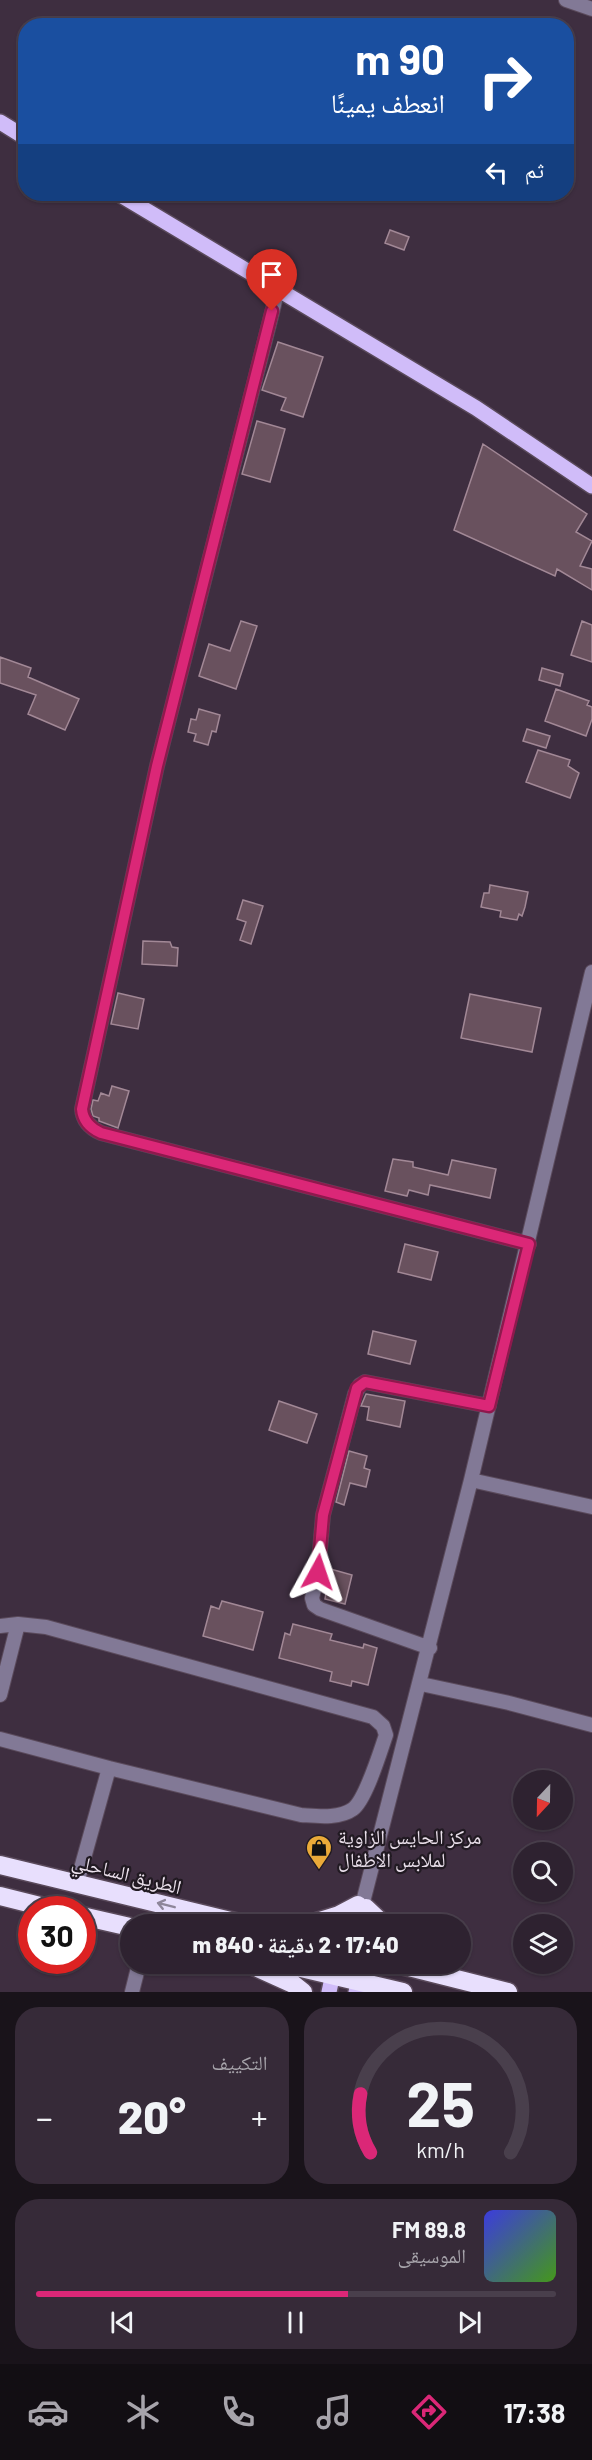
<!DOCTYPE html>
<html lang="ar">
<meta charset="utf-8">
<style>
body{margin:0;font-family:Barlow,"Noto Naskh Arabic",sans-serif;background:#362a38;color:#f1f3f6;direction:rtl;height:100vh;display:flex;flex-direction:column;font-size:22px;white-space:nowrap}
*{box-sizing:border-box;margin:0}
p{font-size:20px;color:#a7a4ab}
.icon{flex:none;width:33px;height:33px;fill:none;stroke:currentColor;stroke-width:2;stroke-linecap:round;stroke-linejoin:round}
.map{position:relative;height:1992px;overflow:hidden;direction:ltr}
.panel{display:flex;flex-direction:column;gap:15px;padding:15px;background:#19131a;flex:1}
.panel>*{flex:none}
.banner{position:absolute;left:18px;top:18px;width:556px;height:183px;border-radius:24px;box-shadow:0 2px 4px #0004,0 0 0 2px #493f4c;direction:rtl;background:#1a4fa0;color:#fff;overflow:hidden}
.needle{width:39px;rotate:202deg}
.buttons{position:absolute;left:513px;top:1770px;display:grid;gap:12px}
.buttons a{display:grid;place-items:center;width:60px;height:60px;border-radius:50%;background:#2e2230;box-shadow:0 2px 4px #0004,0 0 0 2px #493f4c;font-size:30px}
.speed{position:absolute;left:18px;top:1896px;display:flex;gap:12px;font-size:30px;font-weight:700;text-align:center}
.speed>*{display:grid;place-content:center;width:78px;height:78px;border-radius:50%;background:#2e2230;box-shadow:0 2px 4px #0004,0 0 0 2px #493f4c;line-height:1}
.speed .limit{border:9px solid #d22;background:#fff;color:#111}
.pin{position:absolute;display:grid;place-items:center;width:51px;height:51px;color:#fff;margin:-62px -26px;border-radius:50% 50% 50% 0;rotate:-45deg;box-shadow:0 0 6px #0007}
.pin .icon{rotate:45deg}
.me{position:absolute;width:66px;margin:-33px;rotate:5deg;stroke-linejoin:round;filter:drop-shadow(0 0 4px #0008)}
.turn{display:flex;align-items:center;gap:21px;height:126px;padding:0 30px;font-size:27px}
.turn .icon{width:78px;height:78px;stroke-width:2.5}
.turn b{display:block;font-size:42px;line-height:51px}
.then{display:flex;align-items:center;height:57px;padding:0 30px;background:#0003;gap:12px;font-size:22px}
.big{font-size:45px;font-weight:800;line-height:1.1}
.panel .widget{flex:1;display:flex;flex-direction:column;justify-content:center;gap:9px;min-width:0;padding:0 21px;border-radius:24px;background:#362a38}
.panel .dial{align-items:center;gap:0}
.dial svg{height:156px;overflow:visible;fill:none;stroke:#493f4c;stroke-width:7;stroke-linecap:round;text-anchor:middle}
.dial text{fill:#f1f3f6;stroke:none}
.song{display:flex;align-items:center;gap:18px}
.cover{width:72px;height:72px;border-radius:9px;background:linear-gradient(135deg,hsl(240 70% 55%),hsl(100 70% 35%))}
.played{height:6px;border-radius:3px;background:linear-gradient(90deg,#db2777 60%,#493f4c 60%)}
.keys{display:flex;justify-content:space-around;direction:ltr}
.heat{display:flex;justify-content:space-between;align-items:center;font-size:33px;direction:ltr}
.panel .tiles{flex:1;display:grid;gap:15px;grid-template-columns:1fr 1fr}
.widget:last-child{grid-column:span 2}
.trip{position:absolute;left:120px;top:1914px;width:351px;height:60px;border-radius:30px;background:#2e2230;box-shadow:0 2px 4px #0004,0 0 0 2px #493f4c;font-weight:800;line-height:60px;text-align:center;direction:rtl}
.tabs{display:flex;height:96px;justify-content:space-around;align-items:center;background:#120e13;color:#a7a4ab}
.tabs .icon{width:42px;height:42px}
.tabs .selected{color:#db2777}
.tabs b{font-size:27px;color:#f1f3f6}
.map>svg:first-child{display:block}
.building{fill:#69515e;stroke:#a28896;stroke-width:1.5}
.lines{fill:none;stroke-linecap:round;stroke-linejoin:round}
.minor-casing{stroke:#5a4a5b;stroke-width:16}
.major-casing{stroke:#5a4a5b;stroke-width:18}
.highway-casing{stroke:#5a4a5b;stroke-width:21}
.minor{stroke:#827996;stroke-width:14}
.major{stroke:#d0bcf9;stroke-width:15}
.highway{stroke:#e8dffd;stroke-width:18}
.oneway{stroke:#8e869a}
.route-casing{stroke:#8e194d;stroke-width:15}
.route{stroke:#db2777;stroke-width:10}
.labels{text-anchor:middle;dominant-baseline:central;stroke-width:4.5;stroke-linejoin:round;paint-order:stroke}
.poi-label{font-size:20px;fill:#eae0eb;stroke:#211a22;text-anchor:start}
.street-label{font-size:20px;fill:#eae0eb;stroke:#211a22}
</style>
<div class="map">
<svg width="592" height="1992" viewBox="0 0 592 1992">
<rect width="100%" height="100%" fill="#3e2e40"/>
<path class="building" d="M 390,230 L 409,237 L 404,250 L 385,243 Z
M 278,342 L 323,357 L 303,417 L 281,410 L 286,398 L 262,390 Z
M 257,421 L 285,429 L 270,482 L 242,474 Z
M 483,444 L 587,514 L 576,532 L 592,541 L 580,566 L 592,569 L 592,590 L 557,569 L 555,576 L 454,530 Z
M 241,621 L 257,626 L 236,689 L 199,676 L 209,644 L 230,651 Z
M 582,621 L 592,625 L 592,662 L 571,655 Z
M 0,657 L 31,668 L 28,677 L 79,699 L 65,730 L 28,714 L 36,695 L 0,683 Z
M 542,668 L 563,674 L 560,686 L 539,680 Z
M 556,689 L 589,701 L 587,705 L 592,707 L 592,719 L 586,736 L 545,721 Z
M 199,709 L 220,715 L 216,732 L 212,731 L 208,745 L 194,741 L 196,734 L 188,732 L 191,719 L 196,720 Z
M 527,729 L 550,736 L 546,748 L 523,741 Z
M 538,750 L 570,760 L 568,766 L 579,773 L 570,798 L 526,782 Z
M 490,885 L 528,892 L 525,907 L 522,916 L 519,914 L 517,920 L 500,917 L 501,911 L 481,907 L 484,893 L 489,893 Z
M 243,900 L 263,906 L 251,944 L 240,940 L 246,922 L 237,919 Z
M 143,941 L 170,942 L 172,947 L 178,948 L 177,966 L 142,964 Z
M 118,993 L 144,999 L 138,1029 L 111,1024 Z
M 470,994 L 541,1008 L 532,1052 L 461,1038 Z
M 112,1086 L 129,1091 L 118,1128 L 99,1121 L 99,1118 L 93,1116 L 91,1109 L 93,1100 L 98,1101 L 101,1093 L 109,1096 Z
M 393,1159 L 413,1162 L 413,1167 L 448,1175 L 452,1160 L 496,1169 L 490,1198 L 430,1185 L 428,1195 L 409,1190 L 407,1196 L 385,1191 Z
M 405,1244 L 438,1252 L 431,1280 L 398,1272 Z
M 373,1331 L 416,1341 L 410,1364 L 368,1354 Z
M 366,1394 L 405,1401 L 400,1427 L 367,1420 L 369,1407 L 361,1406 Z
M 279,1401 L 317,1414 L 307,1443 L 269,1430 Z
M 349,1451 L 367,1456 L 364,1468 L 370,1470 L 366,1487 L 350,1483 L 344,1505 L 336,1502 Z
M 327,1568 L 352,1575 L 345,1604 L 325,1599 L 326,1593 L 323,1592 Z
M 222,1601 L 263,1612 L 253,1650 L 203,1636 L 211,1606 L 219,1609 Z
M 293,1624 L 332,1634 L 330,1640 L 363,1648 L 364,1644 L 377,1648 L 368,1685 L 352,1681 L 351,1686 L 330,1681 L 332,1672 L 279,1658 L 285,1633 L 290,1635 Z"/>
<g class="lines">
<defs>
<path id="minor" d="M 566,0 L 592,9
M 278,289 L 157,766 L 82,1109 C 83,1121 90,1128 101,1133 L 529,1244
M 471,1480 L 592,1507
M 0,1626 L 18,1624 L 46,1627 L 373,1717 L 383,1726 L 386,1735 C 380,1752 366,1799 353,1809 C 339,1819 317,1816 301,1815 L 109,1768 L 77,1883
M 430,1648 L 320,1609 L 314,1605 L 312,1598 L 318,1573 L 323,1515 L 355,1394 L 360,1385 L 365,1382 L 489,1406
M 421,1684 L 509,1703 L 592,1725
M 0,1695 L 18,1624
M 0,1739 L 109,1768
M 350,1924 L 361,1902
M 366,1924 L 364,1898 L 471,1480 L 592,972
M 132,1992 L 139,1964"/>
<path id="major" d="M 0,122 L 26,138
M 119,194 L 476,408 L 592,486
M 329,1992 L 335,1964
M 356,1992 L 362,1964"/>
<path id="highway" d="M 0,1865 L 243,1924
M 0,1896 L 56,1910
M 366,1908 L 383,1924
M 82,1916 L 130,1927
M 310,1924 L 339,1915 L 358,1905
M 249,1964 L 293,1984 L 303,1992
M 284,1964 L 403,1992
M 397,1964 L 508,1992"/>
</defs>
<use href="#minor" class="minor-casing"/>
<use href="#major" class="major-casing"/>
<use href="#highway" class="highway-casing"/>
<use href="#minor" class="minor"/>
<use href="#major" class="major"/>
<use href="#highway" class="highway"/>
</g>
<defs><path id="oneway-shaft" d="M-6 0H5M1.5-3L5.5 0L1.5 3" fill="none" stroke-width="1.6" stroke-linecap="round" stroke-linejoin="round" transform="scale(1.5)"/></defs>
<use class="oneway" href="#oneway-shaft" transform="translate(166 1905) rotate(-166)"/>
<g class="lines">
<defs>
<path id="route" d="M 272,311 L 157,766 L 82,1109 C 83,1121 90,1128 101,1133 L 529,1244 L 489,1406 L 365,1382 L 357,1388 L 323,1515 L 318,1572"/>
</defs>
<use href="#route" class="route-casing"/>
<use href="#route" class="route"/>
</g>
<defs>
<symbol id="shop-pin" viewBox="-11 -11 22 30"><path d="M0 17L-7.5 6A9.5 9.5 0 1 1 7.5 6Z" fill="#eaaa39" stroke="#211a22"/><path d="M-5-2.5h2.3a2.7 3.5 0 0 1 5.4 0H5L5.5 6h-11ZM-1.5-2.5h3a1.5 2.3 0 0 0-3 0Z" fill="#111"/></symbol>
</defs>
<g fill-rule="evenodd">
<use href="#shop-pin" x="304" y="1833" width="30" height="40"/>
</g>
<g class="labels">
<g class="poi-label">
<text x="338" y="1836">مركز الحايس الزاوية<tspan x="338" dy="23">لملابس الاطفال</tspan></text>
</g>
<g class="street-label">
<text transform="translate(127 1873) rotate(14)">الطريق الساحلي</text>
</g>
</g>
</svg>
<div class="buttons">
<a><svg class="needle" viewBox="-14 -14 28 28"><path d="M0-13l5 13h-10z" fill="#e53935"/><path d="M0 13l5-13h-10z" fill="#a7a4ab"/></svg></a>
<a><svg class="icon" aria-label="search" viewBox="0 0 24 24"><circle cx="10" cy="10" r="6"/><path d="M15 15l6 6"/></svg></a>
<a><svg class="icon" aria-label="layers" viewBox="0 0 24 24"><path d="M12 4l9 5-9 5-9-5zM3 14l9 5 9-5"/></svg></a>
</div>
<div class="speed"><div class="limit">30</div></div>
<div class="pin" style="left:272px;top:311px;background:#d93025"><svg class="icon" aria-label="arrive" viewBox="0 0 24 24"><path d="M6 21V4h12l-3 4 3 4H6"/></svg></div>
<svg class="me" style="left:318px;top:1572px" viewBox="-20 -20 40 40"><path d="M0-17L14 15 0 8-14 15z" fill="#db2777" stroke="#fff" stroke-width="4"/></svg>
<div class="trip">17:40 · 2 دقيقة · 840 m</div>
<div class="banner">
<div class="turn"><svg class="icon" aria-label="right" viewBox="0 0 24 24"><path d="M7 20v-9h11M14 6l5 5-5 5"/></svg><div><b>90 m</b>انعطف يمينًا</div></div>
<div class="then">ثم<svg class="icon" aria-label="left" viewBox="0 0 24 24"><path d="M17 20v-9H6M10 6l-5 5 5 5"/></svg></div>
</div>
</div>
<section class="panel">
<div class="tiles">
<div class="widget dial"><svg viewBox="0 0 100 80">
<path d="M14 69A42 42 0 1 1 86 69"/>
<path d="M14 69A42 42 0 0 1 9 39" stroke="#db2777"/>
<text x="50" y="56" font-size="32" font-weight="700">25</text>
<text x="50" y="72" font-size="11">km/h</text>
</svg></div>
<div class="widget"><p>التكييف</p>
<div class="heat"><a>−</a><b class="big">20°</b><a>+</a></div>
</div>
<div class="widget">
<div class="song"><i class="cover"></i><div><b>89.8 FM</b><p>الموسيقى</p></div></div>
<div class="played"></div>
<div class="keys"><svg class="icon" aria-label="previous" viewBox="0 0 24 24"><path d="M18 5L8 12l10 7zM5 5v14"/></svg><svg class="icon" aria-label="pause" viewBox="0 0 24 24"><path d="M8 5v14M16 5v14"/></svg><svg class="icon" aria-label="next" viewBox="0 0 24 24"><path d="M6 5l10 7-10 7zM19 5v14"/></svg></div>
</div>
</div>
</section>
<nav class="tabs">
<b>17:38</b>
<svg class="icon selected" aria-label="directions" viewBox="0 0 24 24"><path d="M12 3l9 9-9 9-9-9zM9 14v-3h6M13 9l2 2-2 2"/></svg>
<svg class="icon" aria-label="music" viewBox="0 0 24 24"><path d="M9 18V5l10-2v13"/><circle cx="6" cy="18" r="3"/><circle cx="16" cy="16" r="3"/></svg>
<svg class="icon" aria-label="phone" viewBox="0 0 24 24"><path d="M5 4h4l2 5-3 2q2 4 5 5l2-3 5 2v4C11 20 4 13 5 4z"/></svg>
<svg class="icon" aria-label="climate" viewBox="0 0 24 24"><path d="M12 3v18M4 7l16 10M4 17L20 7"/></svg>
<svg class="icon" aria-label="car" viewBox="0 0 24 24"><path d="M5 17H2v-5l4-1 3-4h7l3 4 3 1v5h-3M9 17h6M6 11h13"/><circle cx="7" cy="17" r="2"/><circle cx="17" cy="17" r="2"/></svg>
</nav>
